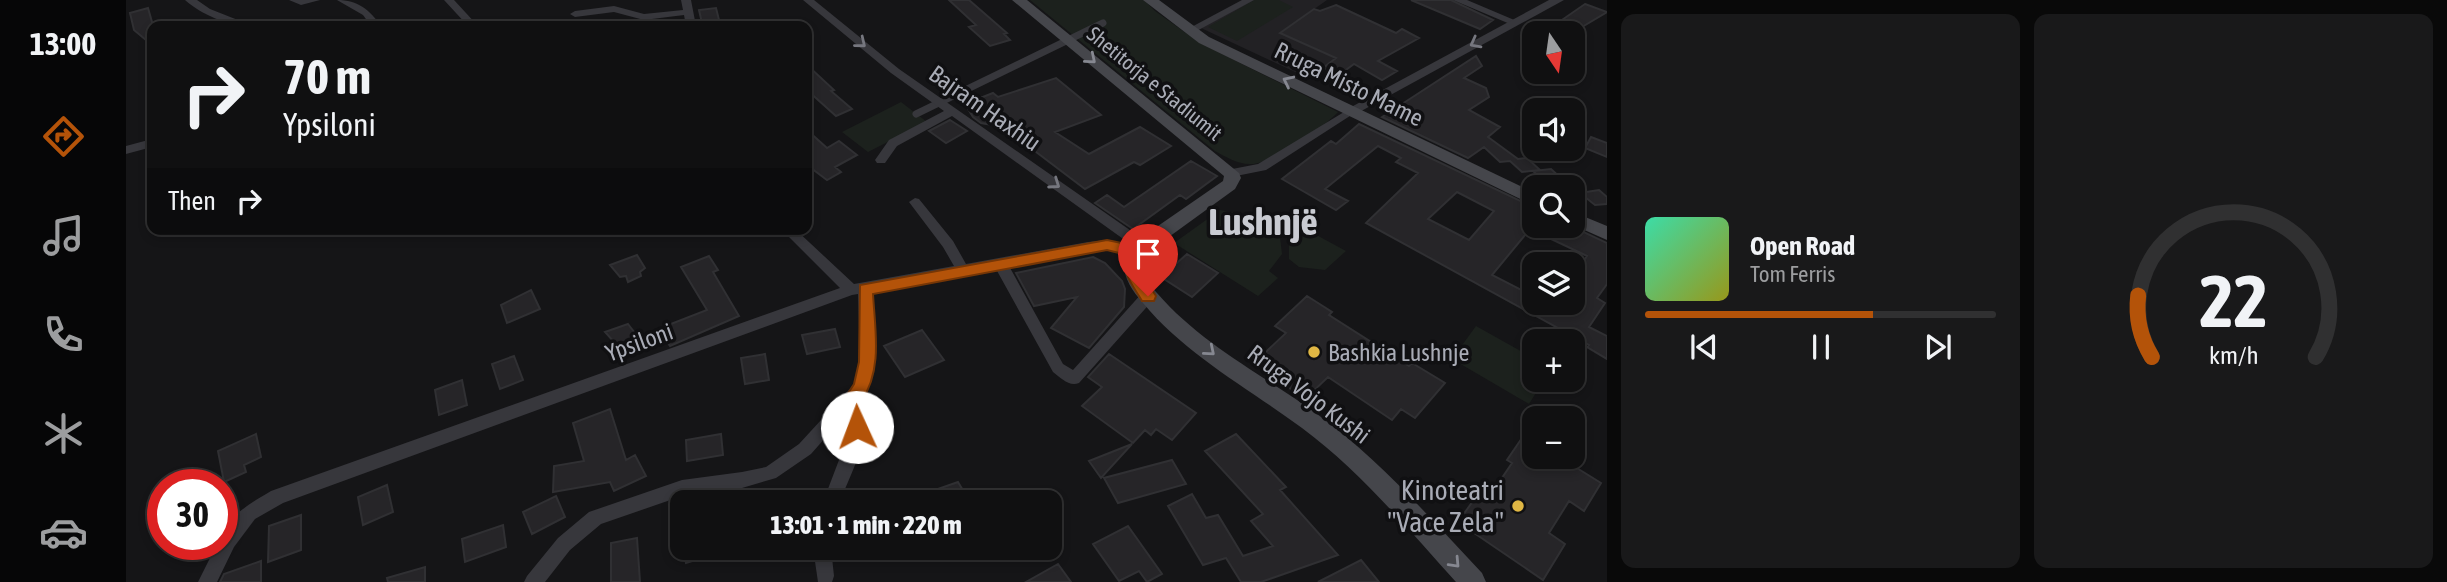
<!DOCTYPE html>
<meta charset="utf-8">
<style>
body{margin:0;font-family:"Asap Condensed",sans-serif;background:#19191a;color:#f1f3f6;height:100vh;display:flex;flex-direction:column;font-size:26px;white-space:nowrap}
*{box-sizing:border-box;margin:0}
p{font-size:23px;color:#9c9d9f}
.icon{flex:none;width:38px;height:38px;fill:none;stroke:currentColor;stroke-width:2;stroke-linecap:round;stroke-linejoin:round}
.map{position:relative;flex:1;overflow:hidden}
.drawer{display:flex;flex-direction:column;gap:14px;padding:14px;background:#090909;width:840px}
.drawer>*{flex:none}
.top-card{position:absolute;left:21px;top:21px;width:665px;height:214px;border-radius:14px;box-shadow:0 4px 10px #0003,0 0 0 2px #303031;background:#101011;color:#f1f3f6;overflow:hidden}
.needle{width:46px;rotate:167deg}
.controls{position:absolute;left:1396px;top:21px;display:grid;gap:14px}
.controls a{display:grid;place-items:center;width:63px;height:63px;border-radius:14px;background:#101011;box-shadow:0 4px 10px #0003,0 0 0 2px #303031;font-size:35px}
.speed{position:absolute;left:21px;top:469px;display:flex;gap:14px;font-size:35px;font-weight:700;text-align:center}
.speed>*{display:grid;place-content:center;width:91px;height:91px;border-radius:50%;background:#101011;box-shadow:0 4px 10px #0003,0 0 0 2px #303031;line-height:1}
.speed .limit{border:10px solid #d22;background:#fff;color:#111}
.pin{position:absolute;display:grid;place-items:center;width:60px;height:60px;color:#fff;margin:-72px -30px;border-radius:50% 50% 50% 0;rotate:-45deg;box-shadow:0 0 7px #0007}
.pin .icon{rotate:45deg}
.me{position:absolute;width:77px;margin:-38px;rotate:358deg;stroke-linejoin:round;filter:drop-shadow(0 0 5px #0008)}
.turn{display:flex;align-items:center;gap:24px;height:147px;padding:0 21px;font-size:32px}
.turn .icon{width:91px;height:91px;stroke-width:2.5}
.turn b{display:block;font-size:49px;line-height:60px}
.then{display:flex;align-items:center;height:66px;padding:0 21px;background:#0003;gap:14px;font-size:26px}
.drawer .card{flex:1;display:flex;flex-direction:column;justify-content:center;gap:10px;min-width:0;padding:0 24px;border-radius:14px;background:#19191a}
.drawer .dial{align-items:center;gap:0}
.dial svg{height:182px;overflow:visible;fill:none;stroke:#303031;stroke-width:7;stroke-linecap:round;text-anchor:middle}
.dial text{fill:#f1f3f6;stroke:none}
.song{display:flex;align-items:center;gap:21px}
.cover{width:84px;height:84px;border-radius:10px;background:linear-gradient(135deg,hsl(160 70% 55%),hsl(60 70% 35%))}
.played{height:7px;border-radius:4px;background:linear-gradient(90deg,#b45309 65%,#303031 65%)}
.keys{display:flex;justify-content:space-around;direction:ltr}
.drawer .tiles{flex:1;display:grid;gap:14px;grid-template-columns:repeat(2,1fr)}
.trip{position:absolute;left:544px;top:490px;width:392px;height:70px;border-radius:14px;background:#101011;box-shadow:0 4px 10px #0003,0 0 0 2px #303031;font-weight:800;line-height:70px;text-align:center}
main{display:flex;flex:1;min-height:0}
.dock{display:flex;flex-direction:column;width:126px;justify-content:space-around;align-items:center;background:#060607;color:#9c9d9f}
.dock .icon{width:49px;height:49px}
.dock .selected{color:#b45309}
.dock b{font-size:32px;color:#f1f3f6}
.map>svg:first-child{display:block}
.built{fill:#222124}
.green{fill:#1c211d}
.building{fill:#262528;stroke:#303033;stroke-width:2;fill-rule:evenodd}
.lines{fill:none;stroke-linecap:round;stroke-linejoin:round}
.pedestrian{stroke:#37373c;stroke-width:7}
.minor{fill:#37373c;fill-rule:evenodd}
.tertiary{fill:#37373c;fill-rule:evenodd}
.secondary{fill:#45464b;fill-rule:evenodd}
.oneway{stroke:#76777f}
.oneway2{stroke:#868891}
.route{fill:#b45309;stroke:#753606;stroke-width:2}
.poi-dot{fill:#e0b744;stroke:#101012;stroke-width:2.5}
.labels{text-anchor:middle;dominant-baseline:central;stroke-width:7;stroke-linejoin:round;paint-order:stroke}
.far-street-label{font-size:21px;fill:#a9acb6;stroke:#101012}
.street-label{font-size:24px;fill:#a9acb6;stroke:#101012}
.poi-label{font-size:24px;fill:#a9acb6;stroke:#101012;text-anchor:start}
.near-poi-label{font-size:28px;fill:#a9acb6;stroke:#101012;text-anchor:end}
.town-label{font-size:38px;font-weight:bold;fill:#c9cbd2;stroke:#101012}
</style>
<main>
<nav class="dock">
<b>13:00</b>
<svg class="icon selected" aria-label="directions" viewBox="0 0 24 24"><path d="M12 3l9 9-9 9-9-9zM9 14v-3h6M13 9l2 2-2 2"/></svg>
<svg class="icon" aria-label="music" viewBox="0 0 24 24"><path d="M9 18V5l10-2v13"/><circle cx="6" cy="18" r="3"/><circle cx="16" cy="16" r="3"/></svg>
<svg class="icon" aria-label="phone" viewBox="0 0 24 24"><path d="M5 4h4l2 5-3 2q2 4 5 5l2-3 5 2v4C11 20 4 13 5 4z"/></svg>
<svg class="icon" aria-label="climate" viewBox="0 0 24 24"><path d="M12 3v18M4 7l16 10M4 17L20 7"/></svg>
<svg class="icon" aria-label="car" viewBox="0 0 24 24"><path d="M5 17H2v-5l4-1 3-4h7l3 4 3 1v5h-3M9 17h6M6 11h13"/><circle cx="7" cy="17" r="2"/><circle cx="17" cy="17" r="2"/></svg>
</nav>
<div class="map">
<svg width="1481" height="582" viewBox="0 0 1481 582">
<rect width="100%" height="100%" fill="#151517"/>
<path class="built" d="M 1126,0 L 1201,0 L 1184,12 L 1244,52 L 1213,75 L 1197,68 L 1182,78 L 1075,28 Z"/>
<path class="green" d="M 904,0 L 1018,0 L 1029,11 L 1074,43 L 1212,112 C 1199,127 1145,163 1126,164 C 1113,165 1100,157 1089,151 Z
M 1128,0 L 1153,0 L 1167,7 L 1111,41 L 1082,27 Z
M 775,102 L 801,122 L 742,152 L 716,132 Z
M 1094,210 L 1128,216 L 1154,237 L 1156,254 L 1143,271 L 1152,278 L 1132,296 L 1048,243 Z
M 1159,218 L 1220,251 L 1199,270 L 1173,267 L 1163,259 L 1163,243 L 1152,225 Z
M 1350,326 L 1409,359 L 1409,380 L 1418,380 L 1403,404 L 1326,359 Z"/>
<path class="building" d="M 823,0 L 843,0 L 881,33 L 878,34 L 884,40 L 864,46 L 843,27 L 850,25 Z
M 1285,0 L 1325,0 L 1367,20 L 1354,29 Z
M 1459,4 L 1481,12 L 1451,30 L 1433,22 Z
M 1210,5 L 1270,33 L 1276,29 L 1293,38 L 1252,61 L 1271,71 L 1256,80 L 1228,64 L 1213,75 L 1197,68 L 1210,58 L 1154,33 L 1188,9 L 1194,11 Z
M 22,8 L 26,22 L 26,45 L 8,30 L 4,13 Z
M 590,8 L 593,20 L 576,23 L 573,10 Z
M 1350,56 L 1356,66 L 1338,78 L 1360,88 L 1363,97 L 1343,110 L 1374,127 L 1362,137 L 1392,159 L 1401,158 L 1414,170 L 1396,172 L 1384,161 L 1374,162 L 1358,147 L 1342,158 L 1256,117 Z
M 681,65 L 708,90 L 705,91 L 726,109 L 710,116 L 681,90 Z
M 930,78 L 975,115 L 929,132 L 963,154 L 1014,127 L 1045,146 L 1014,165 L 1008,162 L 959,189 L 877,127 L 855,123 L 847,117 L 839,104 L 867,93 L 872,97 Z
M 824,120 L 841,131 L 820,143 L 803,131 Z
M 1233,124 L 1409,208 L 1409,226 L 1445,226 L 1481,243 L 1481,284 L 1471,298 L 1479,303 L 1463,327 L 1481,336 L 1481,359 L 1461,347 L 1463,345 L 1240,223 L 1292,173 L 1270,162 L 1275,158 L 1252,146 L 1199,189 L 1222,201 L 1210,210 L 1156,179 L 1205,141 L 1210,144 ZM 1331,192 L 1368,211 L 1343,240 L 1302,219 ZM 1404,229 L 1461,256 L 1447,276 L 1447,303 L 1409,303 L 1409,297 L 1366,275 Z
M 681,130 L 701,148 L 713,141 L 731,155 L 709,167 L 715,172 L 701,180 L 681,165 Z
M 1465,137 L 1481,143 L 1481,157 L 1459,148 Z
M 1065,161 L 1091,176 L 1060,199 L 1054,195 L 1007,229 L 969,203 L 981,195 L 998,207 Z
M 1425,169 L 1438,181 L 1420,183 L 1407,171 Z
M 1473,190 L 1481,197 L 1481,204 L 1469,205 L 1454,193 Z
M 1061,254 L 1092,273 L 1066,297 L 1035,277 Z
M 511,255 L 519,268 L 514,272 L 515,276 L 502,282 L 500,276 L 494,277 L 484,265 Z
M 583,256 L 592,270 L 587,272 L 613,316 L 544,346 L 532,329 L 581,310 L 555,267 Z
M 967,257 L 979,263 L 996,281 L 999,289 L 998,307 L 963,348 L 925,328 L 951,297 L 908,306 L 890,273 Z
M 405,290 L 414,309 L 381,323 L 375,305 Z
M 1181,296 L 1206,312 L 1203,315 L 1283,366 L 1286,363 L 1319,383 L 1289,418 L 1275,409 L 1266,420 L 1202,377 L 1179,399 L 1128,363 L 1160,333 L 1149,326 Z
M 502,324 L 515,341 L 497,352 L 479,332 Z
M 709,329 L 714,347 L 681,354 L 676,335 Z
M 796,330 L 818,360 L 779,377 L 758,346 Z
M 639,354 L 643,380 L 619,384 L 615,358 Z
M 983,354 L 1070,413 L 1046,440 L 1030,429 L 1025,435 L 1019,430 L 1007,443 L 956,406 L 976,387 L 962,377 Z
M 388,356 L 397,380 L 374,389 L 366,364 Z
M 336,380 L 341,405 L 313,415 L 309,390 Z
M 484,409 L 500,460 L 509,455 L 520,476 L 488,491 L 484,482 L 427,492 L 428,466 L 458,461 L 447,423 Z
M 130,434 L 135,457 L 118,465 L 120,472 L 98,482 L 92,451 Z
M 595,434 L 597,455 L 561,461 L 560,440 Z
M 1110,434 L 1160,487 L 1154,490 L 1212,555 L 1135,582 L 1115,582 L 1100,558 L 1077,565 L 1042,506 L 1066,494 L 1080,518 L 1092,515 L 1117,556 L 1147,546 L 1125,521 L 1137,514 L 1079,451 Z
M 1398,435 L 1409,442 L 1409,457 L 1433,457 L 1475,483 L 1458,511 L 1443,501 L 1423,533 L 1439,544 L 1417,580 L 1332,522 L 1352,494 L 1361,500 L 1386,463 L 1381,460 Z
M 1006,444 L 975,478 L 963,461 Z
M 1046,460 L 1060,484 L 992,503 L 978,478 Z
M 832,482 L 844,502 L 781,502 L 780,500 Z
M 261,485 L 267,512 L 237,525 L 232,497 Z
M 430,496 L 439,517 L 406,534 L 397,512 Z
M 175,515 L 175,550 L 142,562 L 143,526 Z
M 377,525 L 380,547 L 339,562 L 336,539 Z
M 1002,526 L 1036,574 L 1021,582 L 1013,571 L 993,581 L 967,544 Z
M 511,538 L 514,582 L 485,582 L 485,543 Z
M 557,548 L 599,548 L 599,551 L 560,563 Z
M 1235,560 L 1253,582 L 1192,582 Z
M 135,561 L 135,582 L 94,582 L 98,574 Z
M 932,564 L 945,582 L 900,582 Z
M 299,567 L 299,582 L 262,582 L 261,578 Z"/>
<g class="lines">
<path class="pedestrian" d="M 790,114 L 977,23"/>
<path class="minor" d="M 59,0 L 71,0 L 84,9 L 127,26 C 104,27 76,15 59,0 Z
M 163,0 L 194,0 L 175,5 Z
M 211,0 C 232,0 244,10 255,26 L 245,26 L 237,15 Z
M 318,0 L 328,0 L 352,26 L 342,26 Z
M 555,0 L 565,0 L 570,26 L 560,26 L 558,15 L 518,20 L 488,12 L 449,17 L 444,14 L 449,11 L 488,6 L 518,14 L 557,10 Z
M 677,0 L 688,0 L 773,69 L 1021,242 L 1023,245 L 1016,250 L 1015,254 L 1010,256 L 981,250 L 883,266 L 937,364 L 947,370 L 1017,292 L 1027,292 L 1029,296 L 1027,300 L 953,383 C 943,387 935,378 927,372 L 870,269 L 746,291 C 748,327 758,372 733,400 C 748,436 726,469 714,502 L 697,502 L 721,439 L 722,412 L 685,454 L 650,478 L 616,488 L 556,496 L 475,524 L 444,550 L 419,582 L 398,582 L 401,576 L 432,538 L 463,512 L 556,480 L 616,472 L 640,467 L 673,444 L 729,383 L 734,362 L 732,294 L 726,295 L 157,503 L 129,519 L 108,547 L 91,582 L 72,582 L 91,544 L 96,544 C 96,518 125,503 145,491 L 714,288 L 655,229 L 669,229 L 728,284 L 828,266 L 817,247 L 783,202 L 789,198 L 793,199 L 827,241 L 840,264 L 962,242 L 981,240 L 1007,246 L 826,116 L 771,146 L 759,163 L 751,163 L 749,160 L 763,140 L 818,111 L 765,73 Z
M 1116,0 L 1128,0 L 1067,33 L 1058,31 Z
M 1327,0 L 1341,0 L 1393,22 L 1384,24 Z
M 1223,109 L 1227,110 L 1227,114 L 1140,170 L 1105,177 L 1099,173 L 1101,170 L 1132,164 Z
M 26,139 L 26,147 L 0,154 L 0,146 Z
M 687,548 L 705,548 L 708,576 L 706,582 L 692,582 Z"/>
<path class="tertiary" d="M 1423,0 L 1438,0 L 1228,115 L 1223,116 L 1216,112 Z"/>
<path class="secondary" d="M 886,0 L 901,0 L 1113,173 L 1115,178 L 1109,189 L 1018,255 C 1012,269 1021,282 1031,293 C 1075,344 1137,375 1191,414 C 1253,459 1304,518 1356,573 L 1360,582 L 1330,582 C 1282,529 1234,471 1176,428 C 1122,388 1060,355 1017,303 C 1002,286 991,267 1003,246 L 1097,181 L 1098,176 Z
M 1017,0 L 1033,0 L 1083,37 L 1409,193 L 1409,206 L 1073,43 Z
M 1447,212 L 1481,226 L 1481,240 L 1447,225 Z"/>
</g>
<defs><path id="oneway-chevron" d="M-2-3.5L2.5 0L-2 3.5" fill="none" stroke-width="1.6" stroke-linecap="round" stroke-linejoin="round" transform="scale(1.75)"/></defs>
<g class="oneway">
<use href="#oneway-chevron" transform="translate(735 43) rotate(39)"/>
<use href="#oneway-chevron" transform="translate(1349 43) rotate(152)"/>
<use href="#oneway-chevron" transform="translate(929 184) rotate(35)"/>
</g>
<g class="oneway2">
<use href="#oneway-chevron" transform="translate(965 59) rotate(40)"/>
<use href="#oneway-chevron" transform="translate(1162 81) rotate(-154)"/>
<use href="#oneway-chevron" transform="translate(1084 351) rotate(40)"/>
<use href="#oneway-chevron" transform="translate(1329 563) rotate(47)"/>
</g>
<path class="route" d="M 981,240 L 1015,247 L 1015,272 L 1030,296 L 1028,301 L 1016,301 C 1008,287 994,272 1001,255 L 981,250 L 747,294 C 749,330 757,370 735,402 C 741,412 743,422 738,433 L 725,433 L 722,413 L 717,401 L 728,384 L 733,362 L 734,285 Z"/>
<g class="poi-dot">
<circle cx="1188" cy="352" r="7"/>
<circle cx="1392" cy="506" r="7"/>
</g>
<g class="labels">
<g class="far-street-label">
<text transform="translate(1029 83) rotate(39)">Shetitorja e Stadiumit</text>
</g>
<g class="street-label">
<text transform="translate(1223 84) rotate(26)">Rruga Misto Mame</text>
<text transform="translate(859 108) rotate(35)">Bajram Haxhiu</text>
<text transform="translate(513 342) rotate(-20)">Ypsiloni</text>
<text transform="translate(1183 394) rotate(37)">Rruga Vojo Kushi</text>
</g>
<g class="poi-label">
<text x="1202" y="352">Bashkia Lushnje</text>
</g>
<g class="near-poi-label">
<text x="1378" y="490">Kinoteatri<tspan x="1378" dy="32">"Vace Zela"</tspan></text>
</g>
<g class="town-label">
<text x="1137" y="221">Lushnjë</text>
</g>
</g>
</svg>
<div class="controls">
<a><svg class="needle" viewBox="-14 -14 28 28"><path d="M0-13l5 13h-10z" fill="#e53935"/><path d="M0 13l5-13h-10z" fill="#9c9d9f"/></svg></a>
<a><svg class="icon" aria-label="sound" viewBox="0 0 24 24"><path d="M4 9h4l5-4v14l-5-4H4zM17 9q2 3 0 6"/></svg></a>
<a><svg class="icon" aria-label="search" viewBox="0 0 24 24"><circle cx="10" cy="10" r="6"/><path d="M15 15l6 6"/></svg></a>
<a><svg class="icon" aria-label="layers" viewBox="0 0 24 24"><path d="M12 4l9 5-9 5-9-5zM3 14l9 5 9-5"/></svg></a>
<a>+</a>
<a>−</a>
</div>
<div class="speed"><div class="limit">30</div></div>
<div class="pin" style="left:1022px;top:296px;background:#d93025"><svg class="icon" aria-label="arrive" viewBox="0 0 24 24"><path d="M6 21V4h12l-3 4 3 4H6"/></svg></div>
<svg class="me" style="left:731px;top:427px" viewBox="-20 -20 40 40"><circle r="19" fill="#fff"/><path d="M0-13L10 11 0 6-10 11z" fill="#b45309"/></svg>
<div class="trip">13:01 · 1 min · 220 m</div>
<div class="top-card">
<div class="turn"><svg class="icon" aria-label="right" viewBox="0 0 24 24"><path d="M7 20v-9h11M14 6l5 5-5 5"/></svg><div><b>70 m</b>Ypsiloni</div></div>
<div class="then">Then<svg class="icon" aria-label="right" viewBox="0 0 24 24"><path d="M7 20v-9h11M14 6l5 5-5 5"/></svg></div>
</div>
</div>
<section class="drawer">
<div class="tiles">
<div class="card">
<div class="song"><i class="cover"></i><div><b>Open Road</b><p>Tom Ferris</p></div></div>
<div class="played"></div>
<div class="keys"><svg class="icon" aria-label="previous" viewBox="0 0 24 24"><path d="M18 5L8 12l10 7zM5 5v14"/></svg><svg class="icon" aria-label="pause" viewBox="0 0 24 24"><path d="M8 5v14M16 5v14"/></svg><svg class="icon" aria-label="next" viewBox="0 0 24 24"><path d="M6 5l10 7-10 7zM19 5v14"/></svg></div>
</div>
<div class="card dial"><svg viewBox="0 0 100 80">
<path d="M14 69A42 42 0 1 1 86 69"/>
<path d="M14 69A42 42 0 0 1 8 42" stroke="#b45309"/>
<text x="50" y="56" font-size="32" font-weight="700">22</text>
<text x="50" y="72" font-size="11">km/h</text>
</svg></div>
</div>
</section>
</main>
